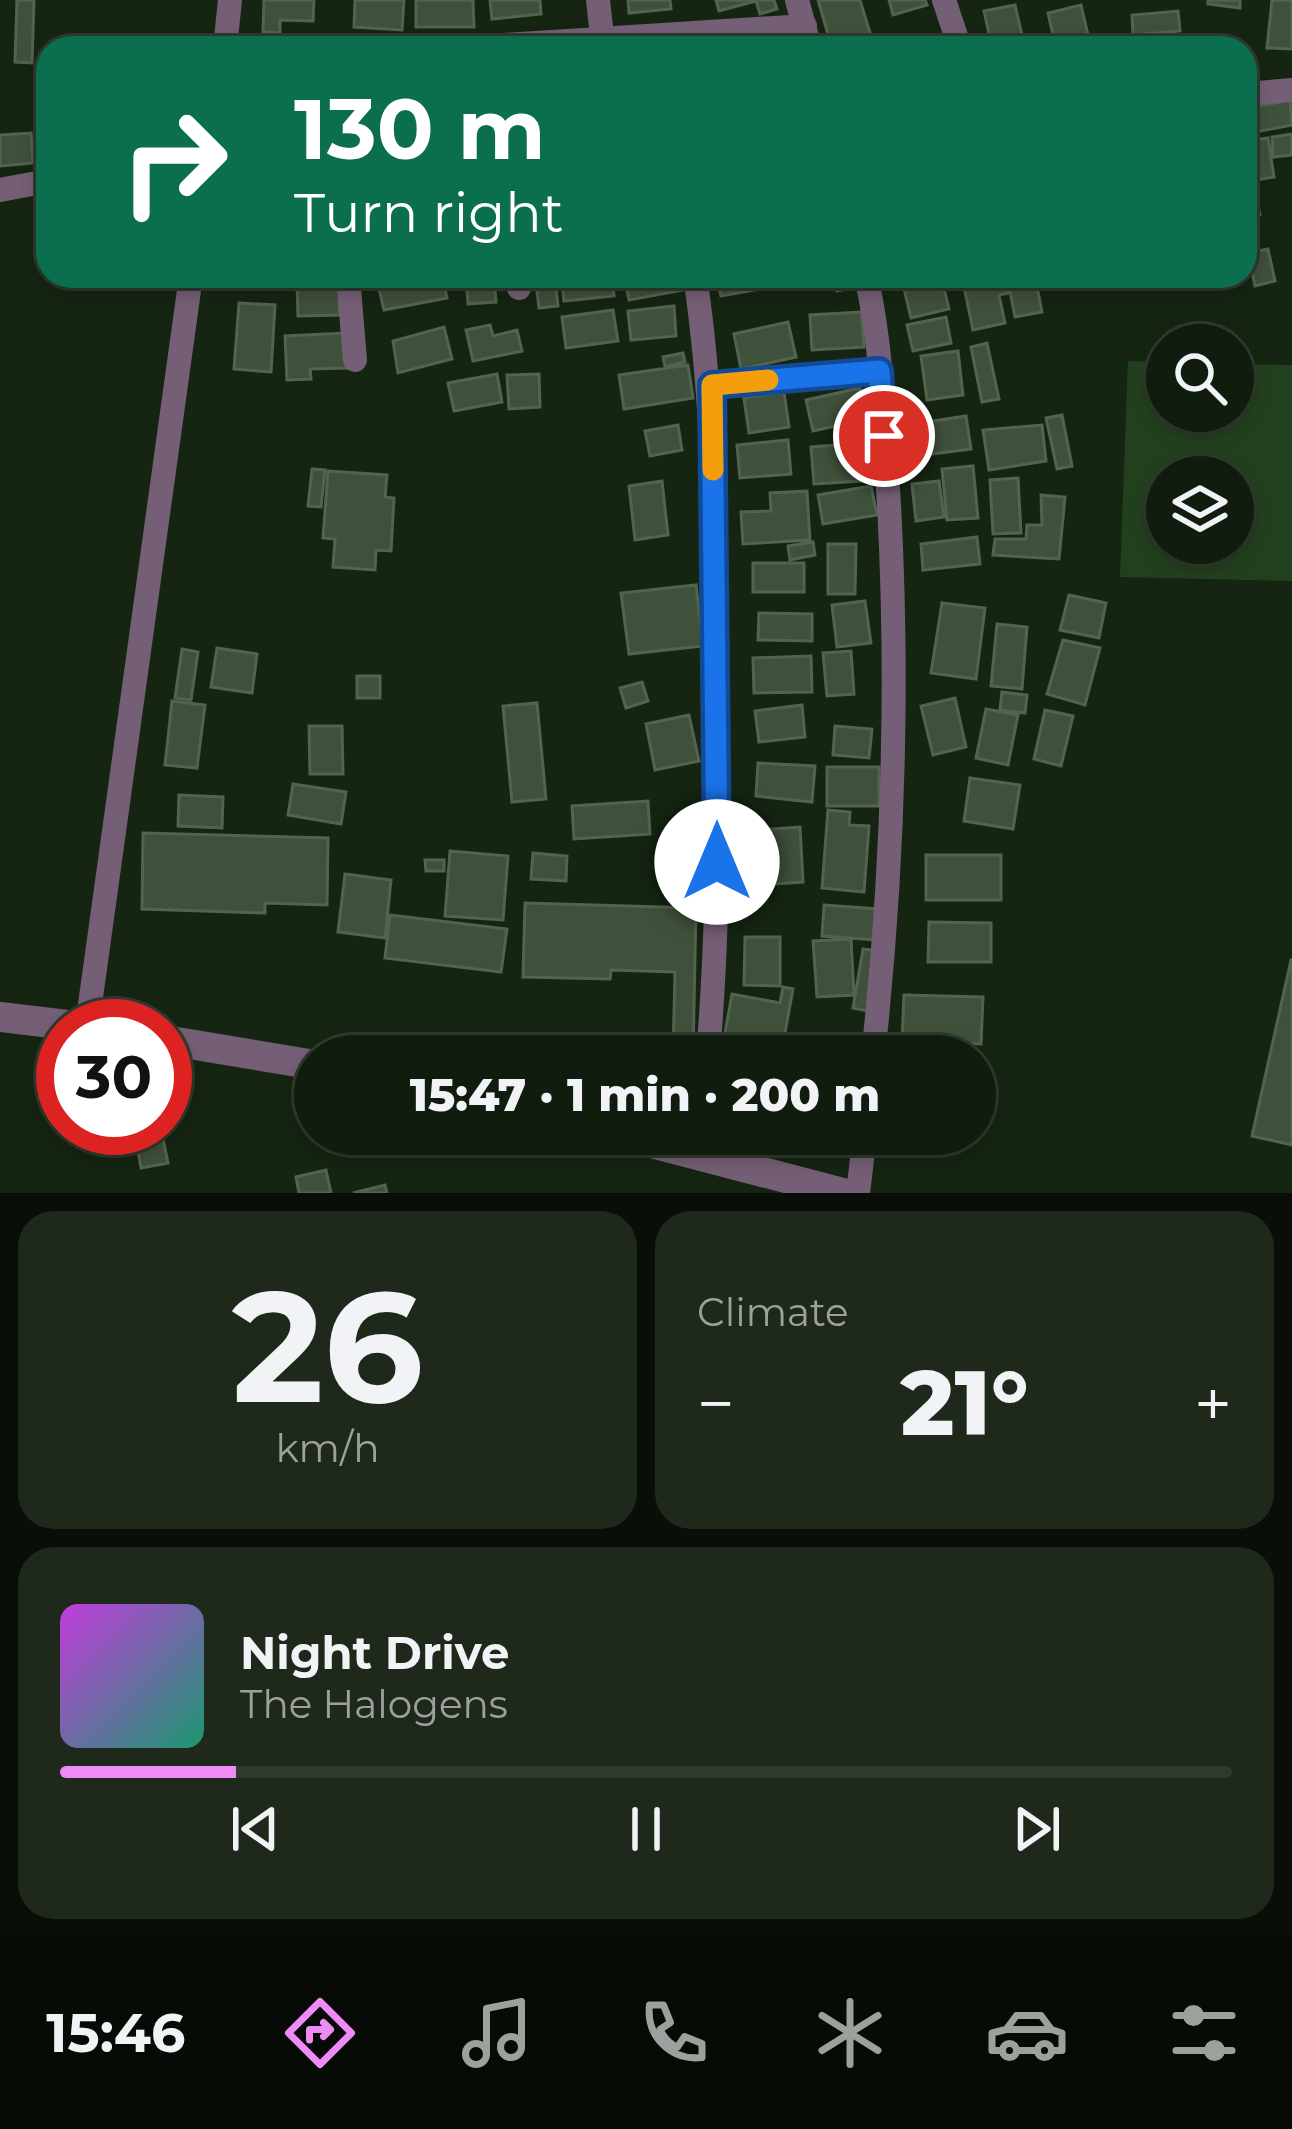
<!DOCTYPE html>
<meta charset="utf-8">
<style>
body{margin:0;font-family:Montserrat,sans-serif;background:#1e291c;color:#f1f3f6;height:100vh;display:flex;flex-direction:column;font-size:45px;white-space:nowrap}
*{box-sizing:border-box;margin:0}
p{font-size:39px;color:#9ca19e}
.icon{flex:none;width:66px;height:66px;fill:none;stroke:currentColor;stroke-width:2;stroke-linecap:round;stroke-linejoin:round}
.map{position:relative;height:1193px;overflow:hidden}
.panel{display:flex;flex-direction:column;gap:18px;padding:18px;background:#090f08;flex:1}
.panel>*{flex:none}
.hud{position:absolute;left:36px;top:36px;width:1221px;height:252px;border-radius:36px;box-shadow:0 6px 18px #0003,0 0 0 3px #303a2e;background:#0b6e4f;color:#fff;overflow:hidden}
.fabs{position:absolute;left:1146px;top:324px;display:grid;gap:24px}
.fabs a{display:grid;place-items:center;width:108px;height:108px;border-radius:50%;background:#101c0e;box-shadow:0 6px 18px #0003,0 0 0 3px #303a2e;font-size:60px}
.speed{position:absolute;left:36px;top:999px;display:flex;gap:24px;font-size:60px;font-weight:700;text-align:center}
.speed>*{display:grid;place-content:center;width:156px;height:156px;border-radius:50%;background:#101c0e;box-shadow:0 6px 18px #0003,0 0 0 3px #303a2e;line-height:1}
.speed .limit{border:18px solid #d22;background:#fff;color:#111}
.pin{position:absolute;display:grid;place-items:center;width:102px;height:102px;color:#fff;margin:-51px;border:6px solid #fff;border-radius:50%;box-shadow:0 3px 12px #0007}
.me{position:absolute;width:132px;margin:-66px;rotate:0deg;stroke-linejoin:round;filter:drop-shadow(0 0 9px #0008)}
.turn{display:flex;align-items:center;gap:42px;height:252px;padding:0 60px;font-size:54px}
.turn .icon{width:156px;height:156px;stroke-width:2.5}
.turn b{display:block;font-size:84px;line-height:102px}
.big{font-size:90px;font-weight:800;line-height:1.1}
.panel .widget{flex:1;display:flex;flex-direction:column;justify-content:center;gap:18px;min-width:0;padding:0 42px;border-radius:36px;background:#1e291c}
.panel .dial{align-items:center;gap:0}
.dial b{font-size:156px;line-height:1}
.song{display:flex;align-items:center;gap:36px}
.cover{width:144px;height:144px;border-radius:18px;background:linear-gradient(135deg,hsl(290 70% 55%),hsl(160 70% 35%))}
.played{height:12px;border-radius:6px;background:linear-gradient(90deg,#ef8bf7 15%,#303a2e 15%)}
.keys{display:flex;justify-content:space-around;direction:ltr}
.heat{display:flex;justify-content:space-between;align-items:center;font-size:66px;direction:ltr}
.panel .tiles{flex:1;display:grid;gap:18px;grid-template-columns:1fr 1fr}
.widget:last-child{grid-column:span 2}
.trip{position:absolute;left:294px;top:1035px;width:702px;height:120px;border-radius:60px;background:#101c0e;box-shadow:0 6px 18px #0003,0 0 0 3px #303a2e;font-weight:800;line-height:120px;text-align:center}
.tab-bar{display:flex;height:192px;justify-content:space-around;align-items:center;background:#060b06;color:#9ca19e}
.tab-bar .icon{width:84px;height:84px}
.tab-bar .current{color:#ef8bf7}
.tab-bar b{font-size:54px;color:#f1f3f6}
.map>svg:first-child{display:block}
.green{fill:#23401e;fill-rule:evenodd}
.building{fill:#3f503b;stroke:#52644e;stroke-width:3}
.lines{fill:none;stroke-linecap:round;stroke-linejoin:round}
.minor{stroke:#755f76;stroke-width:24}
.tertiary{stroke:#755f76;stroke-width:30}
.route-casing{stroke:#114b97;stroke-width:30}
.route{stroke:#1a73e8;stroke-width:21}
.slow{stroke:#f59e0b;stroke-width:21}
</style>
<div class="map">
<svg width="1292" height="1193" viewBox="0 0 1292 1193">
<rect width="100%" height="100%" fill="#152512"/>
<path class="green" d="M 1128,361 L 1167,362 L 1167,411 L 1233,411 L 1233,364 L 1292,365 L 1292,581 L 1120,577 ZM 1167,477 L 1233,477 L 1233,543 L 1167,543 Z"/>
<path class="building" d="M 17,0 L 34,0 L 32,63 L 15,62 Z
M 264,0 L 314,0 L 313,21 L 280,20 L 280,33 L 263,32 Z
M 355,0 L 404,0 L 402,30 L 354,27 Z
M 416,0 L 473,0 L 474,27 L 416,27 Z
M 490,0 L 540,0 L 541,14 L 492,19 Z
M 628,0 L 670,0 L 671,9 L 629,13 Z
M 716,0 L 774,0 L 777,9 L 760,14 L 756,1 L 719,11 Z
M 818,0 L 860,0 L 873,43 L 832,48 Z
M 889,0 L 925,0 L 927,5 L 893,15 Z
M 1208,0 L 1240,0 L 1240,8 L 1208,4 Z
M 1272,0 L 1292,0 L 1292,49 L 1267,48 Z
M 1015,5 L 1025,48 L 992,48 L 984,11 Z
M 1081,5 L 1091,48 L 1056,48 L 1048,13 Z
M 1178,11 L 1180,31 L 1133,35 L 1132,15 Z
M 797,32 L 801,48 L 749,48 L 748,43 Z
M 38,90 L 48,90 L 48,108 L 37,107 Z
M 1290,100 L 1292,125 L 1255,132 L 1249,108 Z
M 31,133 L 33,163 L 0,166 L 0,135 Z
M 1292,134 L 1292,155 L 1273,157 L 1272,137 Z
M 1268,138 L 1274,177 L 1245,182 L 1245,141 Z
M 1255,192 L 1260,215 L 1245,219 L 1245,194 Z
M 1268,249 L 1275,281 L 1255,286 L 1248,253 Z
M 376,276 L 442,276 L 447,298 L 384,310 Z
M 466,276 L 494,276 L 496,302 L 468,304 Z
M 561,276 L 612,276 L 614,296 L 564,301 Z
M 624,276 L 680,276 L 683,290 L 629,300 Z
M 717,276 L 787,276 L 788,284 L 721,296 Z
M 805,276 L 855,276 L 857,287 L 837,291 L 836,283 L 807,288 Z
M 901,276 L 941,276 L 949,309 L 911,318 Z
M 1005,276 L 1008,293 L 999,295 L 1005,323 L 973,330 L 963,282 Z
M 1007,276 L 1035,276 L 1042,312 L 1015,317 Z
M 555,280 L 558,306 L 539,308 L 536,282 Z
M 339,283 L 340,315 L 298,316 L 297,284 Z
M 239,303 L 275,305 L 271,372 L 234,369 Z
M 674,306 L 676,336 L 631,340 L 628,311 Z
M 613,310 L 618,341 L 566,348 L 562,317 Z
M 861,312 L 864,347 L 812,350 L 810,315 Z
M 946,317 L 951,343 L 913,351 L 907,325 Z
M 788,322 L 796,357 L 741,369 L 734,334 Z
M 490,325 L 493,336 L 517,330 L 522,351 L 473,361 L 466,330 Z
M 444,327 L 452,359 L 398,373 L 393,341 Z
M 346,333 L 348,368 L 310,369 L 311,379 L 287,380 L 285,336 Z
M 987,343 L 999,399 L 982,402 L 971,347 Z
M 958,351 L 963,395 L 927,400 L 921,356 Z
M 683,353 L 685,362 L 665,367 L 663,357 Z
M 688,365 L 693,398 L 624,409 L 619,375 Z
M 497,374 L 502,402 L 454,411 L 448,383 Z
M 539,374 L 540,407 L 509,409 L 507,375 Z
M 860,388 L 867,419 L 813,431 L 806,400 Z
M 784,392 L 789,427 L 749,433 L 744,398 Z
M 1062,415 L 1072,466 L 1057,469 L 1046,418 Z
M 966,416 L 971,449 L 917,456 L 913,424 Z
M 678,425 L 682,450 L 650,456 L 645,431 Z
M 1042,425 L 1046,461 L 989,470 L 983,430 Z
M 788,440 L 791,474 L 740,478 L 737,445 Z
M 876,442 L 879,480 L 814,484 L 811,447 Z
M 973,466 L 978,518 L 947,520 L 942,469 Z
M 312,469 L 325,470 L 321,507 L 308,506 Z
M 328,471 L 387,475 L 385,497 L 394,498 L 391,551 L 376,550 L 375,570 L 333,567 L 335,539 L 323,538 Z
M 1018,478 L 1021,533 L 993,534 L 990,480 Z
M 662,481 L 668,535 L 635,540 L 629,486 Z
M 939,481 L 944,517 L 916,521 L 912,484 Z
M 871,486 L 877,515 L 823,524 L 818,495 Z
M 807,491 L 810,540 L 743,544 L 741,512 L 771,511 L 770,493 Z
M 1041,495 L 1065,497 L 1059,559 L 993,555 L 995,539 L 1026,539 L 1027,525 L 1042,525 Z
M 977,537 L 980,564 L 923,570 L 921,544 Z
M 813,542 L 815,555 L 790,560 L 788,546 Z
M 828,544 L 856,544 L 855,594 L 828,594 Z
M 753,563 L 804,563 L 804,592 L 753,592 Z
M 696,585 L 703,646 L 629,654 L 621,593 Z
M 1069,595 L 1106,603 L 1099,638 L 1060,630 Z
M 865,601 L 871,643 L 837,647 L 832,605 Z
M 942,603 L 985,608 L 976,679 L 931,673 Z
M 759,613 L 812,614 L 812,641 L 758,640 Z
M 997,624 L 1027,627 L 1022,689 L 991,686 Z
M 1063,640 L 1100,648 L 1085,705 L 1047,694 Z
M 217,648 L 257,654 L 252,693 L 211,687 Z
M 182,649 L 198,652 L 191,700 L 175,698 Z
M 851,651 L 854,694 L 827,696 L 823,653 Z
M 811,656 L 812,692 L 754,693 L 753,658 Z
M 357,676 L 380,676 L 380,698 L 357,698 Z
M 642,682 L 648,701 L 626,708 L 620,688 Z
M 1002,692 L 1027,695 L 1025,713 L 1000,710 Z
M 955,698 L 966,747 L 933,755 L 921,706 Z
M 172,701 L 205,705 L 197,768 L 165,765 Z
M 537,703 L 546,799 L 512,802 L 503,706 Z
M 802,705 L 805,737 L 759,742 L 755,711 Z
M 986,709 L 1018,715 L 1008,765 L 976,758 Z
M 1045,710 L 1073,716 L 1061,766 L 1034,759 Z
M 689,715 L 699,761 L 655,770 L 646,724 Z
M 309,726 L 342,726 L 343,774 L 310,774 Z
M 835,726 L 872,729 L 869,758 L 833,755 Z
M 758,763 L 815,766 L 812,802 L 756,796 Z
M 827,767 L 879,767 L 879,806 L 827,806 Z
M 970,778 L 1020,785 L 1013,829 L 964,821 Z
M 293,784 L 346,792 L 341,824 L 288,815 Z
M 179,795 L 223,797 L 222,828 L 178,826 Z
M 648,801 L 650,834 L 574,839 L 572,806 Z
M 828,810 L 850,812 L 849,825 L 869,826 L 864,892 L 822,888 Z
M 800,827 L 803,882 L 760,885 L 757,830 Z
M 143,833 L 328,838 L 327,905 L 265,903 L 265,913 L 142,909 Z
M 450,851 L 508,856 L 503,920 L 445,916 Z
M 533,853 L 567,856 L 566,881 L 531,879 Z
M 926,855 L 1001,855 L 1001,900 L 926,900 Z
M 425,860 L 444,860 L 444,871 L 426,871 Z
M 345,874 L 391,880 L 385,938 L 338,932 Z
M 525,903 L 696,908 L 693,1056 L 673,1056 L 675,972 L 611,970 L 610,979 L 523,977 Z
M 824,905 L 878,909 L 876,940 L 822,936 Z
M 390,915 L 507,929 L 501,972 L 385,958 Z
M 929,922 L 991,923 L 991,962 L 928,962 Z
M 745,937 L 780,937 L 780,986 L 744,985 Z
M 851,939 L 854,995 L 817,997 L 813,941 Z
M 863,949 L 879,951 L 868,1011 L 853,1008 Z
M 1291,960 L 1292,960 L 1292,1145 L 1252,1136 Z
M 783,987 L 793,989 L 783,1044 L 725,1033 L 732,994 L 780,1003 Z
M 904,995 L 983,997 L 981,1044 L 902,1041 Z
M 161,1129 L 168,1163 L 141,1168 L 135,1134 Z
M 326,1170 L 331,1193 L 299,1193 L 296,1177 Z
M 385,1185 L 387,1193 L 353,1193 Z"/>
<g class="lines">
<path class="minor" d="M 598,0 L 602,36
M 797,0 L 810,48
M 944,0 L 960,48
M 225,48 L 230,0
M 456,48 L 805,26
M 1245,94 L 1292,90
M 0,190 L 48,181
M 348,276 L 355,360
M 518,276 L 519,288
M 695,276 C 712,390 714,499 716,615 C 719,762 720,910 708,1056
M 866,276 C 883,350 884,429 889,505 C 899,690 893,872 873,1056
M 712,385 L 879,371
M 87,1026 L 191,276
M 858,1193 L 865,1134"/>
<path class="tertiary" d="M 0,1017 L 76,1026
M 165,1040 L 315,1065
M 617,1134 L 843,1193"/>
</g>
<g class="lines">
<defs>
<path id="route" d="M 717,862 L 712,385 L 879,371 L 884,436"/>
</defs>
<use href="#route" class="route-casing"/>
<use href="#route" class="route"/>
<path class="slow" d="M 713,470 L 712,385 L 768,380"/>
</g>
</svg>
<div class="fabs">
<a><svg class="icon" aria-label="search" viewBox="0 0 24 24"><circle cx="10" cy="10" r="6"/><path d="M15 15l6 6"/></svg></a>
<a><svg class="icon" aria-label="layers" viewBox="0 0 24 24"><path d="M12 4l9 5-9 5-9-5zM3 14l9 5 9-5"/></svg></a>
</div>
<div class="speed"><div class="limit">30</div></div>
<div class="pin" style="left:884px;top:436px;background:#d93025"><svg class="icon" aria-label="arrive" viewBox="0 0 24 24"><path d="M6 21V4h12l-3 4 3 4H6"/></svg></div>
<svg class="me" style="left:717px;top:862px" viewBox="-20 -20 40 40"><circle r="19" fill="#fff"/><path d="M0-13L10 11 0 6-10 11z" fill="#1a73e8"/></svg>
<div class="trip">15:47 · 1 min · 200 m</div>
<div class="hud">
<div class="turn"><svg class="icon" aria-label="right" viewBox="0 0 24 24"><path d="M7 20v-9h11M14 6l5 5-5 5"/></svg><div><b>130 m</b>Turn right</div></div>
</div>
</div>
<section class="panel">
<div class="tiles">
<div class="widget dial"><b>26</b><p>km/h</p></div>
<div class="widget"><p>Climate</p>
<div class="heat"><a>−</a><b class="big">21°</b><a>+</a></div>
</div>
<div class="widget">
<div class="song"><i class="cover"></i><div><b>Night Drive</b><p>The Halogens</p></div></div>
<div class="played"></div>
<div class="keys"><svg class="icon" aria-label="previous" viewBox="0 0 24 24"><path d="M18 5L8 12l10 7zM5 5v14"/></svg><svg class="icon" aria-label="pause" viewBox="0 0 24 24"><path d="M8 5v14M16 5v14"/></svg><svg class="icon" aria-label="next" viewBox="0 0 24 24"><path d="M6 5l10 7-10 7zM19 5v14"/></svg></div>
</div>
</div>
</section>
<nav class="tab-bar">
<b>15:46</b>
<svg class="icon current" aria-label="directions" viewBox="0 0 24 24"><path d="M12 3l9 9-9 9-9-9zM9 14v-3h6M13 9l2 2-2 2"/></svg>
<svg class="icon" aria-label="music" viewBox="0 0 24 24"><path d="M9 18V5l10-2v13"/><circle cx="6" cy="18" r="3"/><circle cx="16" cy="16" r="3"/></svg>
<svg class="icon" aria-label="phone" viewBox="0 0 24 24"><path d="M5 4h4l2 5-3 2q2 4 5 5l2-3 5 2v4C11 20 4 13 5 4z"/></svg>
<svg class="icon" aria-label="climate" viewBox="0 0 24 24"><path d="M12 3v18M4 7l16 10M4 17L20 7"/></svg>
<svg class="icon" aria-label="car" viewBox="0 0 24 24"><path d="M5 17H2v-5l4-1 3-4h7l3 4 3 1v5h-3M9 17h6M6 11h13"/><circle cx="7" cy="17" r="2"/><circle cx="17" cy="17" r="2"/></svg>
<svg class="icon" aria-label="filters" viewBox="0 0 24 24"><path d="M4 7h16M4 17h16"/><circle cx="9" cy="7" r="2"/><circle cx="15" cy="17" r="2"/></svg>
</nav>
